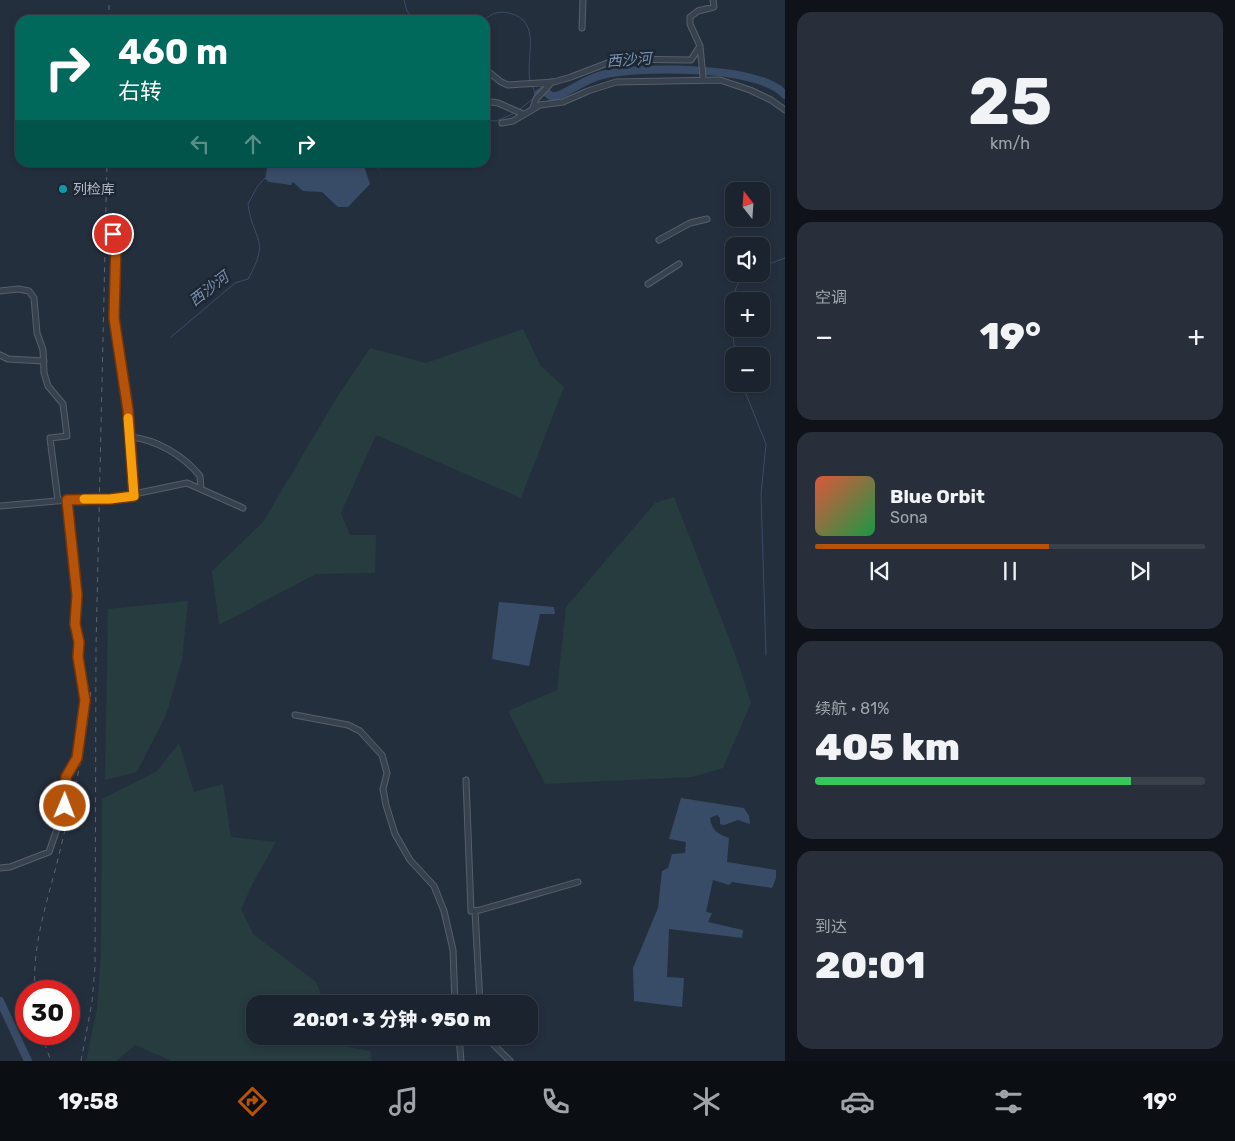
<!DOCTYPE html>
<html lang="zh">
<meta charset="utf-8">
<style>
body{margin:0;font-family:Rubik,"Noto Sans SC",sans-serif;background:#282f3a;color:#f1f3f6;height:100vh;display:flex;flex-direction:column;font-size:19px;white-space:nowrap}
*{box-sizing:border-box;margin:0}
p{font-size:16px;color:#a0a4aa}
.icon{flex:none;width:28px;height:28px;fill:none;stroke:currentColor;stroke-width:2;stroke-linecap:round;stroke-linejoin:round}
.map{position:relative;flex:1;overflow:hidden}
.side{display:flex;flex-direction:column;gap:12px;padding:12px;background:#0f1319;width:450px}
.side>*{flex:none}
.hud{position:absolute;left:15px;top:15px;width:475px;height:152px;border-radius:15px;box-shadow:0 2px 8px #0003,0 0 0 1px #39404a;background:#00695c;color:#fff;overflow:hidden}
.needle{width:32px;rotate:343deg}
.controls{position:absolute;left:725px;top:182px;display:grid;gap:10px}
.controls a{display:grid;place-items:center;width:45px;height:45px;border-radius:10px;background:#1b232e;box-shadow:0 2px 8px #0003,0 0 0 1px #39404a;font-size:25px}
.speed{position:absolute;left:15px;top:980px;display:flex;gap:10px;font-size:25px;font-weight:700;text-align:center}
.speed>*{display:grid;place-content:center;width:65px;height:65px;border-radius:50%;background:#1b232e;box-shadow:0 2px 8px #0003,0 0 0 1px #39404a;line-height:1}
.speed .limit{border:8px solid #d22;background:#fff;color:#111}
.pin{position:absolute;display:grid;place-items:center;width:42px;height:42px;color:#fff;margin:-21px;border:2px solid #fff;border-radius:50%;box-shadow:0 1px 5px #0007}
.me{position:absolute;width:55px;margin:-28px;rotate:1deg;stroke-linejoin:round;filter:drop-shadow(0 0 4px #0008)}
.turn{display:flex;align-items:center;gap:18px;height:105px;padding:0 20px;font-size:22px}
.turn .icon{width:65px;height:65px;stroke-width:2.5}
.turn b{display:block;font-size:35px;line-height:42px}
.lanes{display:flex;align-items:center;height:48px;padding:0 20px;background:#0003;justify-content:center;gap:25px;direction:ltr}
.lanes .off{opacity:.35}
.big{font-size:38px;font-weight:800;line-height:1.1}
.side .tile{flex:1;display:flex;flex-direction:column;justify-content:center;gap:8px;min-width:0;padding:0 18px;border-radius:15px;background:#282f3a}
.side .dial{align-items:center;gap:0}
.dial b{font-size:65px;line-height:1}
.song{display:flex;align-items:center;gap:15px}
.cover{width:60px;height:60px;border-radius:8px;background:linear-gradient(135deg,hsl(10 70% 55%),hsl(140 70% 35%))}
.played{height:5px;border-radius:2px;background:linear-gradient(90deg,#b45309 60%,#39404a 60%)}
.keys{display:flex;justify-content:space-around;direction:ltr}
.heat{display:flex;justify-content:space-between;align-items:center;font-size:28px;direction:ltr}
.charge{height:8px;border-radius:4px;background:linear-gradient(90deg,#34c759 81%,#39404a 0)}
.trip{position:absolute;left:246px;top:995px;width:292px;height:50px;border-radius:15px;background:#1b232e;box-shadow:0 2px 8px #0003,0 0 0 1px #39404a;font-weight:800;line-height:50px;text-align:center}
.menu{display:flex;height:80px;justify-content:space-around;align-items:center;background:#0b0e12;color:#a0a4aa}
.menu .icon{width:35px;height:35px}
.menu .current{color:#b45309}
.menu b{font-size:22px;color:#f1f3f6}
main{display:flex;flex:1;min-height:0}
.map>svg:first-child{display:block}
.green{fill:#263c3f}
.water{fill:#394c67}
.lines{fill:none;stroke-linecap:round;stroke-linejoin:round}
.stream{stroke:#394c67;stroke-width:1}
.river{stroke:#394c67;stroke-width:8}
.minor-casing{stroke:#565f6c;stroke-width:7}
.minor{stroke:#38414e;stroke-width:5}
.rail{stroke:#5a6575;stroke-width:1;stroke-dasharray:5 5;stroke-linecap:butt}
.minor-bridge-casing{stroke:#565f6c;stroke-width:7;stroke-linecap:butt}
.minor-bridge{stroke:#38414e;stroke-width:5}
.route-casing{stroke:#753606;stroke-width:12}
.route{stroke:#b45309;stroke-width:9}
.slow{stroke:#f59e0b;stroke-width:9}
.culture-dot{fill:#0f9aa8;stroke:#1d2633;stroke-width:2}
.labels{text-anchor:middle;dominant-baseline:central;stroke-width:5;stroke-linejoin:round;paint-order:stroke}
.poi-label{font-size:14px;fill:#b4bcc9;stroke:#1d2633;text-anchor:start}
.water-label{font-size:15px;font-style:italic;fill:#7c92b1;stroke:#1d2633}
</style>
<main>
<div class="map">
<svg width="785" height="1061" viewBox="0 0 785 1061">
<rect width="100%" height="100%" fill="#242f3e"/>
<path class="green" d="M 523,329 L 540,365 L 564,387 L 521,498 L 376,435 L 341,513 L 350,535 L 376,535 L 375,573 L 316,574 L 219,625 L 212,571 L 263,522 L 339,394 L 370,348 L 426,363 Z
M 674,497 L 737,659 L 751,703 L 723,768 L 692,777 L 545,784 L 508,711 L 557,690 L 566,607 L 655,503 Z
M 188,601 L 182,660 L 166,715 L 137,772 L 105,780 L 108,609 Z
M 179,743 L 194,792 L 223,784 L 231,837 L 276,842 L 253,883 L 241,909 L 253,934 L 316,982 L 325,1004 L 255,1004 L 255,1036 L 332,1036 L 333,1044 L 370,1051 L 372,1061 L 172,1061 L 135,1045 L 116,1061 L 86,1061 L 97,1009 L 101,950 L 102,799 L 157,771 Z"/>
<path class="water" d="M 274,162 L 363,163 L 370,184 L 348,207 L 338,207 L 322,192 L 303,191 L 293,182 L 291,185 L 269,182 L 265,179 L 267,168 Z
M 499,602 L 554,607 L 555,614 L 540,614 L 529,666 L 492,659 Z
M 681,798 L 744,808 L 749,816 L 750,824 L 738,820 L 724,825 L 720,824 L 720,818 L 717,815 L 710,818 C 712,831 718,834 729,838 L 727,862 L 776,870 L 776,878 L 772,888 L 732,882 L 729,885 L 713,880 L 706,912 L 712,913 L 708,922 L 743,930 L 742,938 L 669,929 L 667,977 L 684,978 L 682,1007 L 634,1001 L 633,968 L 658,908 L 662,871 L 668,868 L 672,854 L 685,853 L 686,842 L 669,839 Z"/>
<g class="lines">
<path class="stream" d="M 404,0 L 407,11 L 414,20
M 484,20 C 492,13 498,11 509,13 C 543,21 525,58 530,81
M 532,85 L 536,95
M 520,109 L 534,98
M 485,120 L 496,121 L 515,113
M 365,166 L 380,168 L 384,162
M 761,267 L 785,258
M 171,337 L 235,283 L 248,279 C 271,238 253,242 248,204 L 257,187 L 265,178
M 736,356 C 732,331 725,294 745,274
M 742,384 L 766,444 L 761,494 L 766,655"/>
<path class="river" d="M 538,94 L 543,90 L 551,96 L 557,96 C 573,90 585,79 602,75 C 638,66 760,65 785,95
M 0,1001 L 28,1061"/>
<defs>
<path id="minor" d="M 582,28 L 583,0
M 485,69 L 501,82 L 508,85 L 554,82 L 571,77 L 618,59 L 691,60 L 700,46
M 703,77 L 700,46 L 690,24 L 690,17 L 698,11 L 714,7 L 713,0
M 485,101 L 498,103 L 523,114
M 533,108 L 536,99 L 552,82
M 502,123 L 513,121 L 540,105 L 563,102 L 588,91 L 616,82 L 720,80 L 750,90 L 771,100 L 785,110
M 114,217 L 114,318 L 128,409 L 134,496
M 659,240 L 690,223 L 707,219
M 648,284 L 679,264
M 0,291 L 18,289 L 29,291 L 34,298 L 37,333 L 43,350 L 44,373 L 48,386 L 63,404 L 67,436 L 50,438 L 58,501
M 0,355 L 8,359 L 44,361
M 130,437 C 156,439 184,456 200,476 L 201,489
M 110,499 L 187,483 L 243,508
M 0,506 L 79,499
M 295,715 L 348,725 L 360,731 L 382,755 L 387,773 L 383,789 L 386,805 L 395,834 L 410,860 L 434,886 L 444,911 L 453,950 L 455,1004
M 466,780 L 471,911 L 480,910 L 578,882
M 0,868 L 10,867 L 49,852 L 65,806 L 66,777 L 77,758 L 85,700 L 78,657 L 79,642 L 75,624 L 77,595 L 67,500
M 475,911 L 480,1004
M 459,1036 L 461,1061
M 485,1036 L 510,1061"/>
</defs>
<use href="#minor" class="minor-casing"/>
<use href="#minor" class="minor"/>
<path class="rail" d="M 109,20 L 109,0
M 35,991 C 32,947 46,905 57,863 C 71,805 86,749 91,690
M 41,1034 L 51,1061
M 81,1061 L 92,1002 L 95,967 L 96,648 L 107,162"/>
<defs>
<path id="minor-bridge" d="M 79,499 L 110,499"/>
</defs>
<use href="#minor-bridge" class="minor-bridge-casing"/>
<use href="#minor-bridge" class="minor-bridge"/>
</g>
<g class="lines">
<defs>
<path id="route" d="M 65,806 L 66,777 L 77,758 L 85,700 L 78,657 L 79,642 L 75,624 L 77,595 L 67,500 L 110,499 L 134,496 L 128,410 L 114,318 L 116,244 L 113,234"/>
</defs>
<use href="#route" class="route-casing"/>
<use href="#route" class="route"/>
<path class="slow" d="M 84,499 L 110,499 L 134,496 L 128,418"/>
</g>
<circle class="culture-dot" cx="63" cy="189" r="5"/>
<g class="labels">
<g class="poi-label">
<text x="73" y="189">列检库</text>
</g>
<g class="water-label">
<text transform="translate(629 60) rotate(-4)">西沙河</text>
<text transform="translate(209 289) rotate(-38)">西沙河</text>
</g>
</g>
</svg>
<div class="controls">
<a><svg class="needle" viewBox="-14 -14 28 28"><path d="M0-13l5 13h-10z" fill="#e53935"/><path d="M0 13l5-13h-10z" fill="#a0a4aa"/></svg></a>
<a><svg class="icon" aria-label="sound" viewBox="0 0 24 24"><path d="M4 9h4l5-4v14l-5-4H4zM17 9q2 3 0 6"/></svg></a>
<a>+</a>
<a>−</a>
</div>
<div class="speed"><div class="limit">30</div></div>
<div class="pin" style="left:113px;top:234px;background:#d93025"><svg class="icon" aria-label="arrive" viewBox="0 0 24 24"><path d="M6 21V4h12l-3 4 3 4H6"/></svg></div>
<svg class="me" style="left:65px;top:806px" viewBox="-20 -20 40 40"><circle r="17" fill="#b45309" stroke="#fff" stroke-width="3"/><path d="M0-11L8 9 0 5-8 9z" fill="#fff"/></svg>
<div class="trip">20:01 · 3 分钟 · 950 m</div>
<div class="hud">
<div class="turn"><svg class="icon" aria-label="right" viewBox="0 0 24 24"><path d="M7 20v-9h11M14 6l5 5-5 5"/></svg><div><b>460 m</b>右转</div></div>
<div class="lanes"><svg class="icon off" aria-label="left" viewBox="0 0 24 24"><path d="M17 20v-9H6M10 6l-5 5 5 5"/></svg><svg class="icon off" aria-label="ahead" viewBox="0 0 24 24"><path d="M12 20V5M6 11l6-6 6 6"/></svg><svg class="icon" aria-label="right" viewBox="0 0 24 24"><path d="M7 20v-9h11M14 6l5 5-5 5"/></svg></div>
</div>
</div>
<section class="side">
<div class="tile dial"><b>25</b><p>km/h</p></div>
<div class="tile"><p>空调</p>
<div class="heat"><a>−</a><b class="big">19°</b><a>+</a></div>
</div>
<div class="tile">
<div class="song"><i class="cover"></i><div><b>Blue Orbit</b><p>Sona</p></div></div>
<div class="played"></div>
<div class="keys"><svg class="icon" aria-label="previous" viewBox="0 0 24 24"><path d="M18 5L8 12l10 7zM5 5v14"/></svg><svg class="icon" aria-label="pause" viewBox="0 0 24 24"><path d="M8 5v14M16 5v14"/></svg><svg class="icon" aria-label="next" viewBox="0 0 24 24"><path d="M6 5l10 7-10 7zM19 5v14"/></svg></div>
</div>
<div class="tile"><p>续航 · 81%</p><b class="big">405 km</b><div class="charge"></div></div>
<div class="tile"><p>到达</p><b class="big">20:01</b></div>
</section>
</main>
<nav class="menu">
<b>19:58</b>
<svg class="icon current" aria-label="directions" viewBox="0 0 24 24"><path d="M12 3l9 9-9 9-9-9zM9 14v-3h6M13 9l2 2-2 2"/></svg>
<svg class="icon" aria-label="music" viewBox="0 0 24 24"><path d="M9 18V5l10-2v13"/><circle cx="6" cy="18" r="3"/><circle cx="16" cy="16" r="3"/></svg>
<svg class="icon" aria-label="phone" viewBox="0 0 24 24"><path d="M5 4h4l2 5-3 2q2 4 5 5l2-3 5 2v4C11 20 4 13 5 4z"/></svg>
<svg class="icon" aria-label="climate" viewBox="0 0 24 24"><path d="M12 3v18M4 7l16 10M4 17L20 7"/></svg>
<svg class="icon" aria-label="car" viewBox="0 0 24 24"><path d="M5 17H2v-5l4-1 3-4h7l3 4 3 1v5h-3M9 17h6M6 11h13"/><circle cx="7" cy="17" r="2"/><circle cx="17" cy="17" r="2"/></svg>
<svg class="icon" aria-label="filters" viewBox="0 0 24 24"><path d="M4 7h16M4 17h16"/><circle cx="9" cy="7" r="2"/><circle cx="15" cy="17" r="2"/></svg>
<b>19°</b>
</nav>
